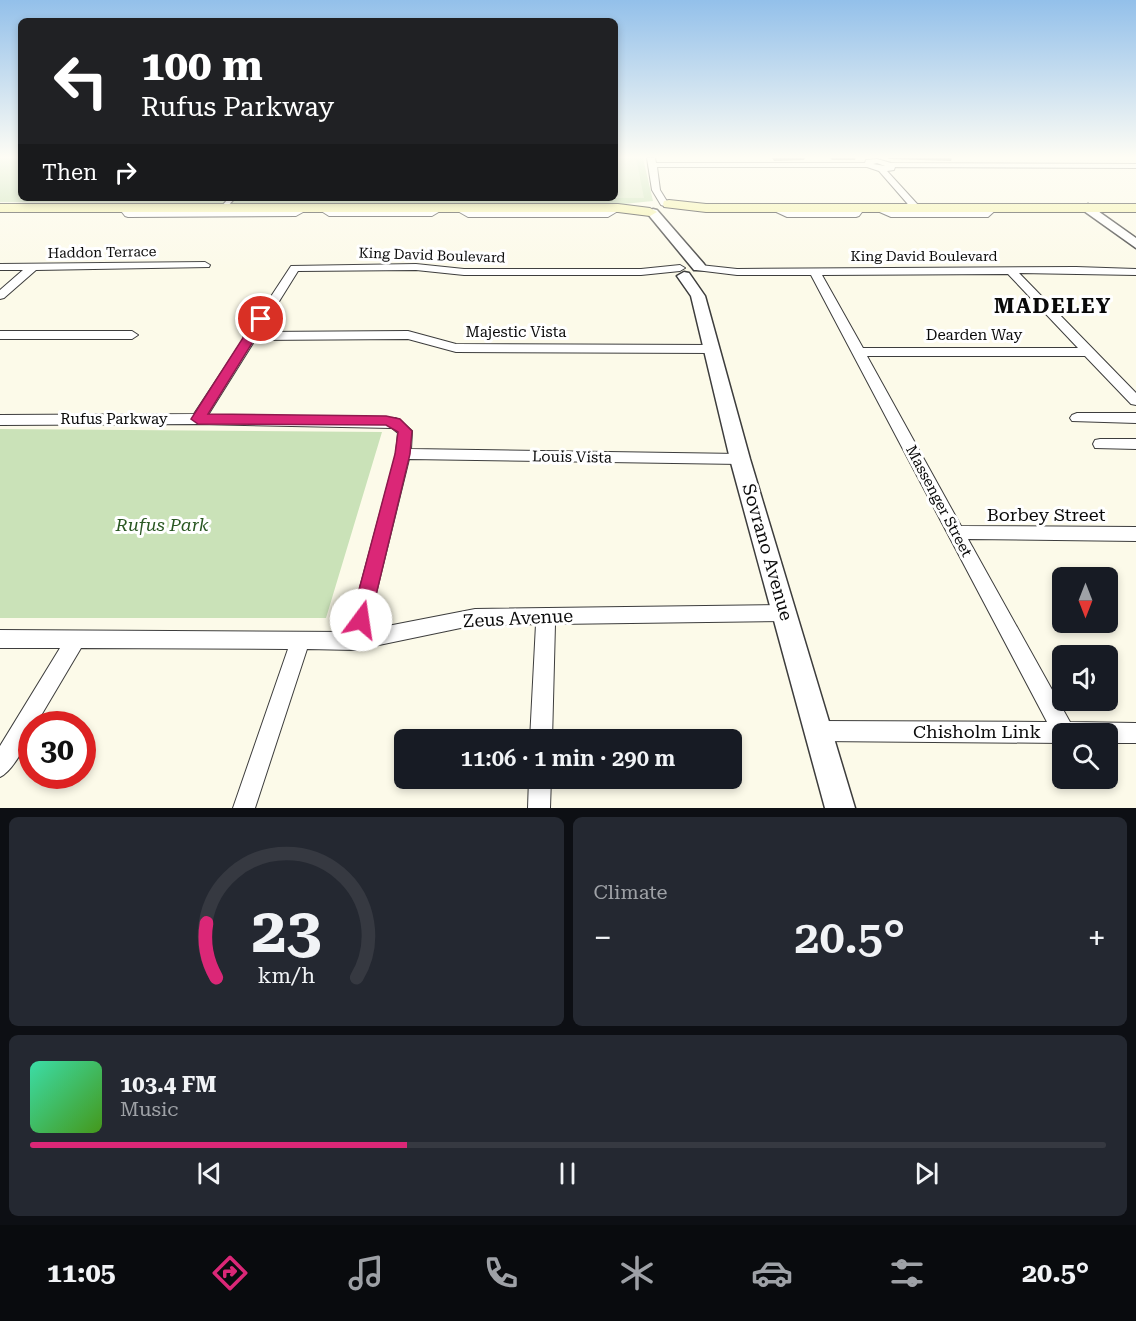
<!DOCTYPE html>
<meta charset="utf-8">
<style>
body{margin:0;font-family:"Roboto Serif",serif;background:#242831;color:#f1f3f6;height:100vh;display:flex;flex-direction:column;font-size:22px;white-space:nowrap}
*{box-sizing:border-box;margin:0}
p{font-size:20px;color:#9ea1a6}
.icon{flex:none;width:33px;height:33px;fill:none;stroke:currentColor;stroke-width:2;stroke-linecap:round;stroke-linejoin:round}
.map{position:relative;height:808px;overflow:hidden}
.details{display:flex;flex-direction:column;gap:9px;padding:9px;background:#0d0f14;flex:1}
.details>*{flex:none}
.guide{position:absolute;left:18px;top:18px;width:600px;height:183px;border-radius:9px;box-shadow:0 3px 9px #0003;background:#202124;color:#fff;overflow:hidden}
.needle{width:39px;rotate:180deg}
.controls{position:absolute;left:1052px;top:567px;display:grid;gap:12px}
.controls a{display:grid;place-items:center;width:66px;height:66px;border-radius:9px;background:#171b24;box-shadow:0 3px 9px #0003;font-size:30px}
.speed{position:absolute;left:18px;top:711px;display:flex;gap:12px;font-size:30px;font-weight:700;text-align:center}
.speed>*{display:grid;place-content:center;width:78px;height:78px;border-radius:50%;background:#171b24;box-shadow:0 3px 9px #0003;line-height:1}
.speed .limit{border:9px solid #d22;background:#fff;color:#111}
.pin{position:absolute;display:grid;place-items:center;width:51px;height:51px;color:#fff;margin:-26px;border:3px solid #fff;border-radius:50%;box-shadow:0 2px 6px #0007}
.me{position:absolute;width:66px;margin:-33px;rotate:14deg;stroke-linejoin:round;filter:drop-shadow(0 0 4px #0008)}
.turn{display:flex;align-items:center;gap:21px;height:126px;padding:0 24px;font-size:27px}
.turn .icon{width:78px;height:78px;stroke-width:2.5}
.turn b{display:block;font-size:42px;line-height:51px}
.then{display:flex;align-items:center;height:57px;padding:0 24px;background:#0003;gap:12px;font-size:22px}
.big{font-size:45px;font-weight:600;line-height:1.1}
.details .tile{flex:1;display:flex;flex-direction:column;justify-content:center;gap:9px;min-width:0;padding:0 21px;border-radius:9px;background:#242831}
.details .dial{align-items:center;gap:0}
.dial svg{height:156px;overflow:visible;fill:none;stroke:#363941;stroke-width:7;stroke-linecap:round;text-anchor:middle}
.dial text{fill:#f1f3f6;stroke:none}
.song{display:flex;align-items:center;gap:18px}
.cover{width:72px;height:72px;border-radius:9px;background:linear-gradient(135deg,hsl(160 70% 55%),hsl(100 70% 35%))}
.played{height:6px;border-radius:3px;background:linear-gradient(90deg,#db2777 35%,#363941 35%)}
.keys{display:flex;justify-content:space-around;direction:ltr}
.heat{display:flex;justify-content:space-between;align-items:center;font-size:33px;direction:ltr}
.details .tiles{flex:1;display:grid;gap:9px;grid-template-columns:1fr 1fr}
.tile:last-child{grid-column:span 2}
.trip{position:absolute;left:394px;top:729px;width:348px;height:60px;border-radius:9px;background:#171b24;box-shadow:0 3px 9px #0003;font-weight:600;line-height:60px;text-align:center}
.tab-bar{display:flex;height:96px;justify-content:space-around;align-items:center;background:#090b0e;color:#9ea1a6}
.tab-bar .icon{width:42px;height:42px}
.tab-bar .selected{color:#db2777}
.tab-bar b{font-size:27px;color:#f1f3f6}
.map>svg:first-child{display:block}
.green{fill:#cae2b8}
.pitch{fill:#dceac8}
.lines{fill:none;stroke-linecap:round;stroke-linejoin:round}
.service-casing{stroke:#3d3d3d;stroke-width:7}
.minor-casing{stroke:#3d3d3d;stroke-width:2}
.tertiary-casing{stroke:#3d3d3d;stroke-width:3}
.secondary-casing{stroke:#2c2c2c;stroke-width:2}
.service{stroke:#fff;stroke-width:4.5}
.minor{fill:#fff;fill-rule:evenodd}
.tertiary{fill:#fff;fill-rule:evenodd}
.secondary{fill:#f5f3ac;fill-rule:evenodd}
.wall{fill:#46413e}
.route{fill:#db2777;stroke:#8e194d;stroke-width:1.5}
.labels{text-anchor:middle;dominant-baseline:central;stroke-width:6;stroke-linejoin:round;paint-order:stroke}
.far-street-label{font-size:14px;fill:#0a0a0a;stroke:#fff}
.street-label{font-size:15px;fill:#0a0a0a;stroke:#fff}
.near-street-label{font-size:18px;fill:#0a0a0a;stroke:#fff}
.near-park-label{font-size:18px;font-style:italic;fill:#2a5823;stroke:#fff}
.district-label{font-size:21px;font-weight:bold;letter-spacing:1.5px;fill:#0a0a0a;stroke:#fff}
</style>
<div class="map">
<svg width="1136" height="808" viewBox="0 0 1136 808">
<rect width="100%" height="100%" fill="#fcfae9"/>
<path class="green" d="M 0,158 L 21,158 L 21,198 L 615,198 L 615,158 L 643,158 L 653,201 L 613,205 L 0,202 Z
M 0,429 L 382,432 L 326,618 L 0,618 Z"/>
<path class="pitch" d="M 615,158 L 636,158 L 644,198 L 615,198 Z"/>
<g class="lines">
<defs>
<path id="service" d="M 224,207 L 232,198"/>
<path id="minor" d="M 647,158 L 655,158 L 656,163 L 865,163 L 866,160 L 877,159 L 891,163 L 1136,164 L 1136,168 L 895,167 L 894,170 L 887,171 L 919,206 L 919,210 L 913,210 L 879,171 L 867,167 L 657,167 L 660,190 L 668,203 L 664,206 L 661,205 L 652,190 ZM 877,163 L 885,166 L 873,164 Z
M 123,204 L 131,211 L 294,210 L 307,204 L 312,207 L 296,216 L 128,217 L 125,216 L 118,207 Z
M 321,204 L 331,210 L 430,210 L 442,204 L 447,207 L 432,216 L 329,216 L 318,209 L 318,205 Z
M 457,204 L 470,211 L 606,211 L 618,205 L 623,208 L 608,217 L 468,217 L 454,209 L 454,205 Z
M 775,205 L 789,211 L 853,211 L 860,205 L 865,208 L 859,216 L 856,217 L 787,217 L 772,210 L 772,206 Z
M 878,205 L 892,211 L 985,211 L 990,206 L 998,208 L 988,217 L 891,217 L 875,210 L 875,206 Z
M 205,262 L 210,265 L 209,267 L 36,270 L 4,298 L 0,299 L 0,290 L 23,270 L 0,270 L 0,264 Z
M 416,264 L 464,269 L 641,269 L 680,265 L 685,268 L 680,271 L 641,275 L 464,275 L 416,270 L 298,271 L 260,332 L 408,331 L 456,344 L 713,345 L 719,349 L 713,353 L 456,352 L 408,339 L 255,340 L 208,415 L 395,418 L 400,420 L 412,431 L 411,449 L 740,454 L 745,455 L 747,459 L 745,463 L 740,464 L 409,459 L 367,630 L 475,609 L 786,605 L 792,607 L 795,613 L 792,619 L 786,621 L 555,624 L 552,740 L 530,740 L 536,624 L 475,625 L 355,650 L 307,649 L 255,808 L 233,808 L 288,649 L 81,648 L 36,724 L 32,724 C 32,738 12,772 0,777 L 0,746 L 60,648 L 0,648 L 0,630 L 348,632 L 396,454 L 398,433 L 392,428 L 198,424 L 0,425 L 0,415 L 194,414 L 244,338 L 243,336 L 247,333 L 291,266 Z
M 700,265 L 737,269 L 1076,267 L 1136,269 L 1136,275 L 1019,273 L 1136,393 L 1136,405 L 1131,404 L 1085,356 L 867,356 L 961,526 L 1136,527 L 1136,541 L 968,539 L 1070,722 L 1136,723 L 1136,743 L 1107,743 L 1107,734 L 1062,734 L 1062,743 L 819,741 L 812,738 L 809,731 L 812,724 L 819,721 L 1047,722 L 811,275 L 737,275 L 696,270 L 696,266 ZM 1008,274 L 1078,348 L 863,348 L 822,275 Z
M 0,331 L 132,331 L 138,335 L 132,339 L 0,339 Z
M 1077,413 L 1136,413 L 1136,423 L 1072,421 L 1070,418 L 1072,415 Z
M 1100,439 L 1136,439 L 1136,449 L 1095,448 L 1093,444 L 1095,440 Z
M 529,778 L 551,778 L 550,808 L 528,808 Z"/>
<path id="tertiary" d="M 1088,204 L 1136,238 L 1136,248 L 1084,211 L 1082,208 Z
M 653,209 L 657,210 L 704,264 L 706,267 L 704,270 L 694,270 L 647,213 Z
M 684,272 L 689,273 L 705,296 L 750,459 L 855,808 L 825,808 L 730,459 L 691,296 L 677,276 Z"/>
<path id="secondary" d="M 669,200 L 706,204 L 1136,204 L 1136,212 L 706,212 L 664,207 L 663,204 L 664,201 Z
M 0,204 L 618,204 L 650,208 L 657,212 L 650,216 L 618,212 L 0,212 Z"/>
</defs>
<use href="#service" class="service-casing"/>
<use href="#minor" class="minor-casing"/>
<use href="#tertiary" class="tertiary-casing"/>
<use href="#secondary" class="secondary-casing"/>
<use href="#service" class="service"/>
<use href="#minor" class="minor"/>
<use href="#tertiary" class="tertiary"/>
<use href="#secondary" class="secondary"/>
</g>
<path class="wall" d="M 772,158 L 805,158 L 804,160 L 774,161 Z
M 830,158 L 856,158 L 855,160 L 832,160 Z
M 888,158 L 952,158 L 951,161 L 889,159 Z"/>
<linearGradient id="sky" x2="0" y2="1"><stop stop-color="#93c0ea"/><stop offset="0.58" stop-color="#fefdf5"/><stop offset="1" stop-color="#fefdf5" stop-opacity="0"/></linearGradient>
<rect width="1136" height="271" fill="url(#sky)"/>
<path class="route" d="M 261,316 L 267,319 L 208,414 L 386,416 L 400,419 L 412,431 L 410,454 L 370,620 L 367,626 L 361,628 L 354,626 L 351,620 L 395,454 L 398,432 L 386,425 L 198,424 L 191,419 L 255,319 Z"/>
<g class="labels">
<g class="far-street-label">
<text transform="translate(102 252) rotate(-1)">Haddon Terrace</text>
<text transform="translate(432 255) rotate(2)">King David Boulevard</text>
<text x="924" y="256">King David Boulevard</text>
</g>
<g class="street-label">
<text x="516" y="332">Majestic Vista</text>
<text x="974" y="335">Dearden Way</text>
<text x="114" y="419">Rufus Parkway</text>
<text transform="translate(572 457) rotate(1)">Louis Vista</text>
<text transform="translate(939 501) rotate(62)">Massenger Street</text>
</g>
<g class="near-street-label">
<text x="1046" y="514">Borbey Street</text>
<text transform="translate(768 552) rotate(74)">Sovrano Avenue</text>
<text transform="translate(518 618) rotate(-3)">Zeus Avenue</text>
<text x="977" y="731">Chisholm Link</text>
</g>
<g class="near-park-label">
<text x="162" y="524">Rufus Park</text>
</g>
<g class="district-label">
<text x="1053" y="306">MADELEY</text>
</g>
</g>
</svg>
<div class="controls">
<a><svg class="needle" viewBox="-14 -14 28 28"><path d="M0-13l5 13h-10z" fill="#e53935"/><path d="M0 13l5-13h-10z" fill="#9ea1a6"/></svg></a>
<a><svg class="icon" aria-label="sound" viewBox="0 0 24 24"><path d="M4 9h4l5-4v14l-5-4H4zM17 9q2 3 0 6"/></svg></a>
<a><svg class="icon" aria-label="search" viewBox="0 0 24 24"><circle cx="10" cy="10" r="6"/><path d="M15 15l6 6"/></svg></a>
</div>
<div class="speed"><div class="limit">30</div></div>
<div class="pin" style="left:261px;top:319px;background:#d93025"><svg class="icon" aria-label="arrive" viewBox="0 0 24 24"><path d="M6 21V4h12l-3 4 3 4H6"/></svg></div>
<svg class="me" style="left:361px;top:620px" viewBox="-20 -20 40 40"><circle r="19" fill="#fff"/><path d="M0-13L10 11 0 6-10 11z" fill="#db2777"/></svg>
<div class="trip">11:06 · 1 min · 290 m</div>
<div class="guide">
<div class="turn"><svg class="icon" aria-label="left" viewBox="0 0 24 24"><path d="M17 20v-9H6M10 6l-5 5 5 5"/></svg><div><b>100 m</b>Rufus Parkway</div></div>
<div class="then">Then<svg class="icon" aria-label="right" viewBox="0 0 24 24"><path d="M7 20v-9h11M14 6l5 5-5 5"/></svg></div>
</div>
</div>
<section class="details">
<div class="tiles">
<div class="tile dial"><svg viewBox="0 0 100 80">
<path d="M14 69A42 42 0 1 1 86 69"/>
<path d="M14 69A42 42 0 0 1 9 41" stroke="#db2777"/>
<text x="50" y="56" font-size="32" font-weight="700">23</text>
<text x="50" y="72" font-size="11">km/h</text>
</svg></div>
<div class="tile"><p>Climate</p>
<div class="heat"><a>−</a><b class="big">20.5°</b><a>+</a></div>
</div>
<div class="tile">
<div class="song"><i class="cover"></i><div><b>103.4 FM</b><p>Music</p></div></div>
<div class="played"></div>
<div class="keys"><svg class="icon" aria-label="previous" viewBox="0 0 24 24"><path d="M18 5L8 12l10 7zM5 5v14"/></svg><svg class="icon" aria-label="pause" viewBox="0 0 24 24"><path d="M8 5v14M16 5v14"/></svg><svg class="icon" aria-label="next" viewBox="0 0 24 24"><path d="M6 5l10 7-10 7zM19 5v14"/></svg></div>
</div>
</div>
</section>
<nav class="tab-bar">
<b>11:05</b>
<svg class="icon selected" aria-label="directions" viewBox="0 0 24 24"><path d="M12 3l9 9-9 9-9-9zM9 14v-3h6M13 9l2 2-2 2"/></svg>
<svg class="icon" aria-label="music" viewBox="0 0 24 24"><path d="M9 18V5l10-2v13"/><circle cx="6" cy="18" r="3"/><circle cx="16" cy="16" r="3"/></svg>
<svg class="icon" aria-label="phone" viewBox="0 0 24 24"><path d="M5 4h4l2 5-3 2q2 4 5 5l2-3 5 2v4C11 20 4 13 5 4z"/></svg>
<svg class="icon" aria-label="climate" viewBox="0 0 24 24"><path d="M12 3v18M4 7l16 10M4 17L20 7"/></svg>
<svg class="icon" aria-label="car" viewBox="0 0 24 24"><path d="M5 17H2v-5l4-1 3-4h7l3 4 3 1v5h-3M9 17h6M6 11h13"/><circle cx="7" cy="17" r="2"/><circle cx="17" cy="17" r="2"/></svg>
<svg class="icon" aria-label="filters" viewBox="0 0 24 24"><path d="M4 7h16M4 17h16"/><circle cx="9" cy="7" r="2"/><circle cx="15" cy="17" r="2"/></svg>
<b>20.5°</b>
</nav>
